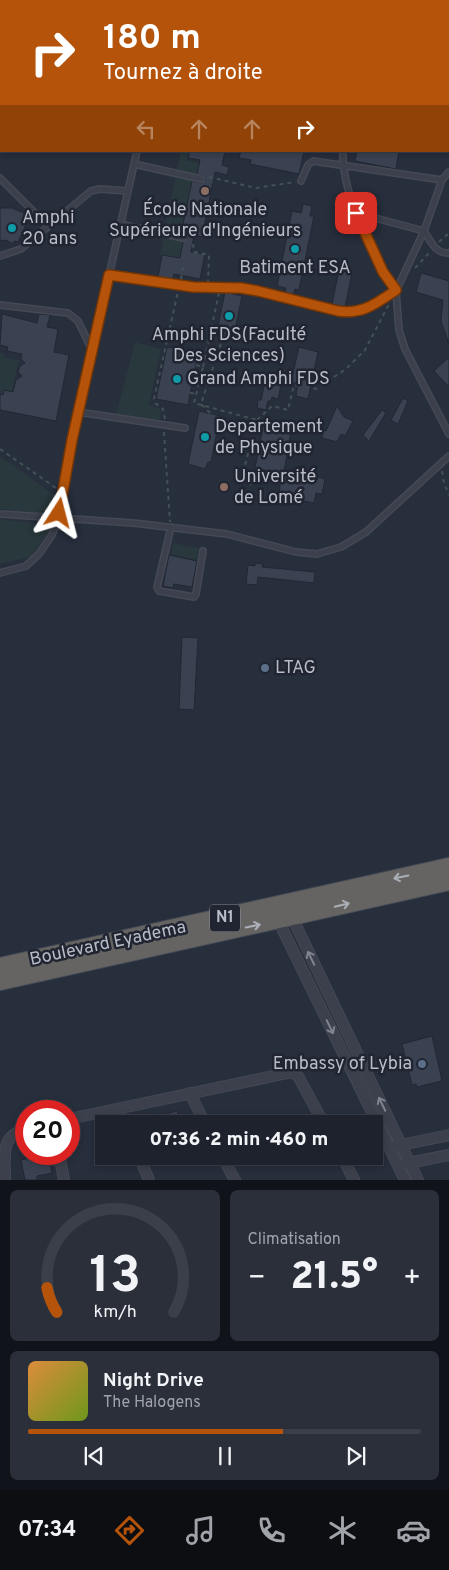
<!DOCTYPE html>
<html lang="fr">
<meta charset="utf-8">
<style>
body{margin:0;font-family:Overpass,sans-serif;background:#2a2f39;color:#f1f3f6;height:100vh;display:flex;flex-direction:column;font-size:19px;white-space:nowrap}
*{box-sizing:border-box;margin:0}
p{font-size:16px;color:#a0a4aa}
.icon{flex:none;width:28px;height:28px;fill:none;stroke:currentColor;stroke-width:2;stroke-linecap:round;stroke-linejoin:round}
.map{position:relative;height:1180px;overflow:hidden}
.drawer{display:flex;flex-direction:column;gap:10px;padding:10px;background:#101319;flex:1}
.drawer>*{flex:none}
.hud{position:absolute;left:0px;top:0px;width:450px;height:152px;box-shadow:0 2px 8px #0003,0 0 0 1px #3b3f49;background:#b45309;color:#fff;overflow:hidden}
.speed{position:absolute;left:15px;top:1100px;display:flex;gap:10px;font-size:25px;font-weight:700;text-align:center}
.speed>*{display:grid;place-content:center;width:65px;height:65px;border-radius:50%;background:#1d222d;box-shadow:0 2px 8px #0003,0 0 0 1px #3b3f49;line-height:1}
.speed .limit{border:8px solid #d22;background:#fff;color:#111}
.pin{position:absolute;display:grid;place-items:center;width:42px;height:42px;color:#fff;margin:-21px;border-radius:10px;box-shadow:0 2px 8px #0006}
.me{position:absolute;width:55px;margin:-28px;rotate:9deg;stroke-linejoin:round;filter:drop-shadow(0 0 4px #0008)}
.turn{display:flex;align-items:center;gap:18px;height:105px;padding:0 20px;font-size:22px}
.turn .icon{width:65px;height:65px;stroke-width:2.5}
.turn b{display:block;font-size:35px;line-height:42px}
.lanes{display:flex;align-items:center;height:48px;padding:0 20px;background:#0003;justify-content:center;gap:25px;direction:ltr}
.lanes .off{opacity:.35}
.big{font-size:38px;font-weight:800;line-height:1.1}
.drawer .card{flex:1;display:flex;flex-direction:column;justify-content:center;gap:8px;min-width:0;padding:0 18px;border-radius:8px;background:#2a2f39}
.drawer .dial{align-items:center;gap:0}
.dial svg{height:130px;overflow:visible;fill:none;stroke:#3b3f49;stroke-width:7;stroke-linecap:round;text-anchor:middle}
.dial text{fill:#f1f3f6;stroke:none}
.song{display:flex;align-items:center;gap:15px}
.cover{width:60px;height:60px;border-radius:8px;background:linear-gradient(135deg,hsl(30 70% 55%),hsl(80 70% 35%))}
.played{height:5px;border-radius:2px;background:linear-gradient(90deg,#b45309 65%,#3b3f49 65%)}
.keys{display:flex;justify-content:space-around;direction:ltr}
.heat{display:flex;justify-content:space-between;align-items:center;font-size:28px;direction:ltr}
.drawer .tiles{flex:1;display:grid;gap:10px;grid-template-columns:1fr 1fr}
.card:last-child{grid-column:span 2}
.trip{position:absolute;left:95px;top:1115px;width:288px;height:50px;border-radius:0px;background:#1d222d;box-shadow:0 2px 8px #0003,0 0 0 1px #3b3f49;font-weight:800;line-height:50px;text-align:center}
.tab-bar{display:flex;height:80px;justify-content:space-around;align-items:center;background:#0c0e12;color:#a0a4aa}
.tab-bar .icon{width:35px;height:35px}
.tab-bar .on{color:#b45309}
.tab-bar b{font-size:22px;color:#f1f3f6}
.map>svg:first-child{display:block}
.green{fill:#29383d}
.building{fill:#3a4252;stroke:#222733}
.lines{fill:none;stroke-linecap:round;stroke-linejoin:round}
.service-casing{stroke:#444955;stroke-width:8}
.minor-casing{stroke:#444955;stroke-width:12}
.trunk-casing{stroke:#464b57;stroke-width:20}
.path{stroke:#425155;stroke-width:2;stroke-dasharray:4 4;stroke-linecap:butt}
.service{stroke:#3b404c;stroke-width:5}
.minor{stroke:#3b404c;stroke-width:10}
.trunk{stroke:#656462;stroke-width:18}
.oneway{stroke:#abafb8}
.oneway2{stroke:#7f8490}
.route-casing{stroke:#753606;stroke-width:12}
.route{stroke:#b45309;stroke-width:9}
.education-dot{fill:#8d6e63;stroke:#202531;stroke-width:2}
.culture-dot{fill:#0f9aa8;stroke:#202531;stroke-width:2}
.service-dot{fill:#5c6f8a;stroke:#202531;stroke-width:2}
.labels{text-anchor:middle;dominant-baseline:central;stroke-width:5;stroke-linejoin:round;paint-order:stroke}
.shield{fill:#202531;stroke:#8a8f9a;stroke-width:1}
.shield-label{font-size:16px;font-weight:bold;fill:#b7bcc7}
.poi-label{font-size:18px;fill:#b7bcc7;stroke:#202531;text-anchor:start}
.street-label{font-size:18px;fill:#b7bcc7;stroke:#202531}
</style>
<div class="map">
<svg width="449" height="1180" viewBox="0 0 449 1180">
<rect width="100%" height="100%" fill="#272e3c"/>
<path class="green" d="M 181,151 L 188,151 L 187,160 L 204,164 L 200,165 L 198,176 L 176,172 Z
M 176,175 L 202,180 L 193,180 L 182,232 L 190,234 L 189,237 L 164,232 Z
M 164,235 L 184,239 L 182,249 L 185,261 L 160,256 Z
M 135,342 L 161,349 L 149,405 L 161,409 L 160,419 L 156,421 L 116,415 Z
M 0,352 L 5,354 L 4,357 L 19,360 L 11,395 L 0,393 Z
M 0,456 L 57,497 L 53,515 L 0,509 Z
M 0,519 L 52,525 L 50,531 L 30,557 L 0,564 Z
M 173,543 L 199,548 L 196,560 L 171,554 Z"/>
<path class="building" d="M 190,151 L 225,151 L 222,165 L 229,167 L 227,175 L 215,172 L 202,237 L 194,235 L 191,252 L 205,254 L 200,279 L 174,274 L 172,280 L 158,278 L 162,255 L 180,258 L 183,242 L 187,239 L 186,230 L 182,229 L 192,181 L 202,183 L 205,180 L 204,176 L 197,174 L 200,160 L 188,158 Z
M 241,151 L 253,153 L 253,151 L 304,151 L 299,174 L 250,164 L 251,160 L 239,158 Z
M 357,151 L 399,151 L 396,169 L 355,161 Z
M 303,204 L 312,206 L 310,216 L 314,216 L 299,290 L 295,289 L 293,295 L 285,293 L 286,288 L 277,286 L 292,211 L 301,213 Z
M 0,208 L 12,208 L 30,216 L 18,242 L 14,241 L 13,244 L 6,240 L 0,241 Z
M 339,270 L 352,273 L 345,307 L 332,304 Z
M 421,273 L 449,281 L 449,344 L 441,321 L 443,300 L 416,292 Z
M 225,292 L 242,296 L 233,340 L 216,336 Z
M 2,314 L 37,323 L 39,314 L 50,315 L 47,327 L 58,329 L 54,352 L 69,355 L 56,421 L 0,410 L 0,394 L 3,395 L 4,390 L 13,392 L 16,380 L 22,376 L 18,372 L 20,366 L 25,363 L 21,359 L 22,354 L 7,351 L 8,347 L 0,345 Z
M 167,347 L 198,353 L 188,405 L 156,399 Z
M 299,347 L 318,352 L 308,399 L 296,396 L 298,384 L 291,382 Z
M 449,357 L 449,387 L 434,371 Z
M 267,373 L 276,375 L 274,384 L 281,385 L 278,399 L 272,397 L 271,401 L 268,401 L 266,410 L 257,408 L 258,400 L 261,400 Z
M 403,398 L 408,401 L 398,424 L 391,420 Z
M 337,406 L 344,417 L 353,421 L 345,436 L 341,434 L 337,442 L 322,438 L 323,430 L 326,431 Z
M 382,410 L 386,413 L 369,441 L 363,435 Z
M 199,411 L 220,416 L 211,462 L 208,462 L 205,469 L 188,464 Z
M 264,422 L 291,430 L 284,472 L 317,480 L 318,477 L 325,479 L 322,494 L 316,493 L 314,503 L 279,496 L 280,485 L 274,484 L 269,476 L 276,473 L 255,468 Z
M 169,555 L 197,561 L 192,587 L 174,584 L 173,588 L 163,586 Z
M 255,563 L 263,564 L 262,567 L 315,572 L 314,583 L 258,577 L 257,585 L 246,584 L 248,565 L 255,566 Z
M 182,637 L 198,638 L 194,710 L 179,709 Z
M 432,1036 L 442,1081 L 417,1087 L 416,1084 L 412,1085 L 408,1069 L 400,1071 L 398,1062 L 406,1060 L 402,1044 Z
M 177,1111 L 180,1120 L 166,1124 L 138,1124 L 137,1115 L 147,1113 L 148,1119 Z
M 25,1154 L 48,1154 L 52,1173 L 37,1176 L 37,1180 L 25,1180 L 21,1160 L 26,1159 Z"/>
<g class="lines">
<defs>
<path id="service" d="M 284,0 L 285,1
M 0,83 L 1,83
M 134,164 L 201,179
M 449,172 L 442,180 L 424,231 L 396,291 L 399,330 L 405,349 L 449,434
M 0,178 L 47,225
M 301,181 L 308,165 L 313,161 L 442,180
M 356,213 L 424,231 C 431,241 435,254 449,253
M 120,224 L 183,238
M 0,256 L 21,249 L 91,191 L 100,189 L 128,191
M 109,275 L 193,287 L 241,288 L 258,291 L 350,313 L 368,308 L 396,291 C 373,257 341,192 343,151
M 0,305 L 68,313 L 78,321 L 93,352
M 78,412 L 185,428
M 0,514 L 133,523 L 227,534 L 296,552 L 317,554 L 341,547 L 366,532 L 449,456
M 171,527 L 157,587 L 159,591 L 194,597 L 196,594 L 203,551
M 0,573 L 26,566 L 39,554 L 52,535 L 58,519 L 72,440 L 137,151"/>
<path id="minor" d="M 290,913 L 418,1180
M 276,916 L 405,1180
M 190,1093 L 205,1124
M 118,1109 L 124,1124
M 69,1119 L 292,1072 L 298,1076 L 324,1124
M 396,1146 L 449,1135
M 59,1154 L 64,1180
M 139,1156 L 149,1180
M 222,1156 L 235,1180
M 342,1156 L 354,1180
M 404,1164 L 449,1155
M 5,1180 C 5,1154 0,1136 26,1129"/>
<path id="trunk" d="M 0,967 L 449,867
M 0,981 L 449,881"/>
</defs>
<use href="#service" class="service-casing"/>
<use href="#minor" class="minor-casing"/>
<use href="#trunk" class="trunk-casing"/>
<path class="path" d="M 209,177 L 256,188 L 295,182
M 439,242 L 449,233
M 193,244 L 194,252 L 209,255 L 208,282
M 415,268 L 431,251
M 181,279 L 183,267
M 196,365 L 203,367 L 194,403 L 257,420 L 243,473 L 251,485
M 203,367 L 219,293
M 306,386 L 316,389 L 346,369 L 365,350 L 389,304
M 190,393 L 197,394
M 210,413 L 201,404 L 223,337
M 165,419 L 163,409 L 155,403 L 154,399 L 178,291
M 257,420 L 272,406 L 288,410 L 294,385 L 298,386
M 164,432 L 170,522
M 0,449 L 56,488
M 442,471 L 444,483 L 449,495"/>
<use href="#service" class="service"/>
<use href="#minor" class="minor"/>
<use href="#trunk" class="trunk"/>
</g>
<defs><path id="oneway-shaft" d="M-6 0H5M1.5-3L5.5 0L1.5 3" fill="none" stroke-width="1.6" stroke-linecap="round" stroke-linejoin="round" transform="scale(1.25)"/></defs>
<g class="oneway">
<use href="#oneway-shaft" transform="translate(401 877) rotate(168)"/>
<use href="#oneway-shaft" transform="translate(342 905) rotate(-14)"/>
<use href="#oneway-shaft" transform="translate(253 926) rotate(-12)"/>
</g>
<g class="oneway2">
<use href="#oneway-shaft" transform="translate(311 958) rotate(-116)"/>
<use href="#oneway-shaft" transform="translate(330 1027) rotate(64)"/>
<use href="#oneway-shaft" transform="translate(382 1104) rotate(-116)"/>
</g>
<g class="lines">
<defs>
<path id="route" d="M 59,513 L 72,440 L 109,275 L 193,287 L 241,288 L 258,291 L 338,311 C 362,315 377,303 396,290 L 383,272 L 356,213"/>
</defs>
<use href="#route" class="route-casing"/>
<use href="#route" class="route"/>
</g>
<g class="education-dot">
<circle cx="205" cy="191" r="5"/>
<circle cx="224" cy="487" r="5"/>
</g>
<g class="culture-dot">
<circle cx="12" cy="228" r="5"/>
<circle cx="295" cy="249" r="5"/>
<circle cx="229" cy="316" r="5"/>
<circle cx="177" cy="379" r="5"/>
<circle cx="205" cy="437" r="5"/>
</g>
<g class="service-dot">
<circle cx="265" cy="668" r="5"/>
<circle cx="422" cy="1064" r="5"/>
</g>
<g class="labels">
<rect class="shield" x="210" y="904.5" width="30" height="27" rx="4"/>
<g class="shield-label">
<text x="225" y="918">N1</text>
</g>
<g class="poi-label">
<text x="205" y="210" text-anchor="middle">École Nationale<tspan x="205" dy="21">Supérieure d'Ingénieurs</tspan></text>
<text x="22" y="218">Amphi<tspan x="22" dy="21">20 ans</tspan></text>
<text x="295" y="268" text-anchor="middle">Batiment ESA</text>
<text x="229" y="335" text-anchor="middle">Amphi FDS(Faculté<tspan x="229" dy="21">Des Sciences)</tspan></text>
<text x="187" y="379">Grand Amphi FDS</text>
<text x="215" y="427">Departement<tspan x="215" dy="21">de Physique</tspan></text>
<text x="234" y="477">Université<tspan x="234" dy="21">de Lomé</tspan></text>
<text x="275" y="668">LTAG</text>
<text x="412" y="1064" text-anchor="end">Embassy of Lybia</text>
</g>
<g class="street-label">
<text transform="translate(108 944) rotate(-12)">Boulevard Eyadema</text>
</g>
</g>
</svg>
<div class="speed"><div class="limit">20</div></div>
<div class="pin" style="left:356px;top:213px;background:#d93025"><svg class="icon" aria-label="arrive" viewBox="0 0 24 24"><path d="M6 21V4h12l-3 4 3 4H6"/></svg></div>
<svg class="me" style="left:59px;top:513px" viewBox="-20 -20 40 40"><path d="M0-17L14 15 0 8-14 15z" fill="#b45309" stroke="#fff" stroke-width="4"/></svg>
<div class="trip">07:36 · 2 min · 460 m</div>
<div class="hud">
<div class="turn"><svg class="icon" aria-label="right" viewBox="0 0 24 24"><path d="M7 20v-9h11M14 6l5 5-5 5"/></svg><div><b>180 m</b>Tournez à droite</div></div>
<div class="lanes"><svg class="icon off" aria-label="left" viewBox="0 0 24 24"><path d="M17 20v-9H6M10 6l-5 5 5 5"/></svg><svg class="icon off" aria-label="ahead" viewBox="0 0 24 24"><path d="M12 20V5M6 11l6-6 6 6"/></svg><svg class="icon off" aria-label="ahead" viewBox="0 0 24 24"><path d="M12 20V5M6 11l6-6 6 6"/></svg><svg class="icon" aria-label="right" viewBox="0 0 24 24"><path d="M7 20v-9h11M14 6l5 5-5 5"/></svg></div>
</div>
</div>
<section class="drawer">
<div class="tiles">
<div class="card dial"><svg viewBox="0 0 100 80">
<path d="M14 69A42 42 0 1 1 86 69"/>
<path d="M14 69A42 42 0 0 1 8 54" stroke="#b45309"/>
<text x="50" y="56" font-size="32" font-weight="700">13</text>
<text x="50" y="72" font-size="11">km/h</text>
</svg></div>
<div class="card"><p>Climatisation</p>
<div class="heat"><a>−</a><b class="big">21.5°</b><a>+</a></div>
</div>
<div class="card">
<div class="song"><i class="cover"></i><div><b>Night Drive</b><p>The Halogens</p></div></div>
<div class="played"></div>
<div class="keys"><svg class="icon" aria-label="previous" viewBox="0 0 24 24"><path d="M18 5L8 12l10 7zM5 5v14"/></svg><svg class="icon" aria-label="pause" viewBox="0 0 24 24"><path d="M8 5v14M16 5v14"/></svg><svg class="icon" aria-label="next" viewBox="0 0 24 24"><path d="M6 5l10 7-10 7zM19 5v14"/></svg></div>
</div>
</div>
</section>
<nav class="tab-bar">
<b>07:34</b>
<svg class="icon on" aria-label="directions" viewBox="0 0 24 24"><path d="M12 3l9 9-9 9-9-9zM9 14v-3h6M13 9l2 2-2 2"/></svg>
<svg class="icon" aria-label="music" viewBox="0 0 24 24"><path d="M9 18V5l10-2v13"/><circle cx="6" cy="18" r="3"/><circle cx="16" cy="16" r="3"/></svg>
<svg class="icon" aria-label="phone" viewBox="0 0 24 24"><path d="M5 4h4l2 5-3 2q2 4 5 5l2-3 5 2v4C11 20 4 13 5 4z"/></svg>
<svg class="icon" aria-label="climate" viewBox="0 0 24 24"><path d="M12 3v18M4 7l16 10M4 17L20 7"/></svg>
<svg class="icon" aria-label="car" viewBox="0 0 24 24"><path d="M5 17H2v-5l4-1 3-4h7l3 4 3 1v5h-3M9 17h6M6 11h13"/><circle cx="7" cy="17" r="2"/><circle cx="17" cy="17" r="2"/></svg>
</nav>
